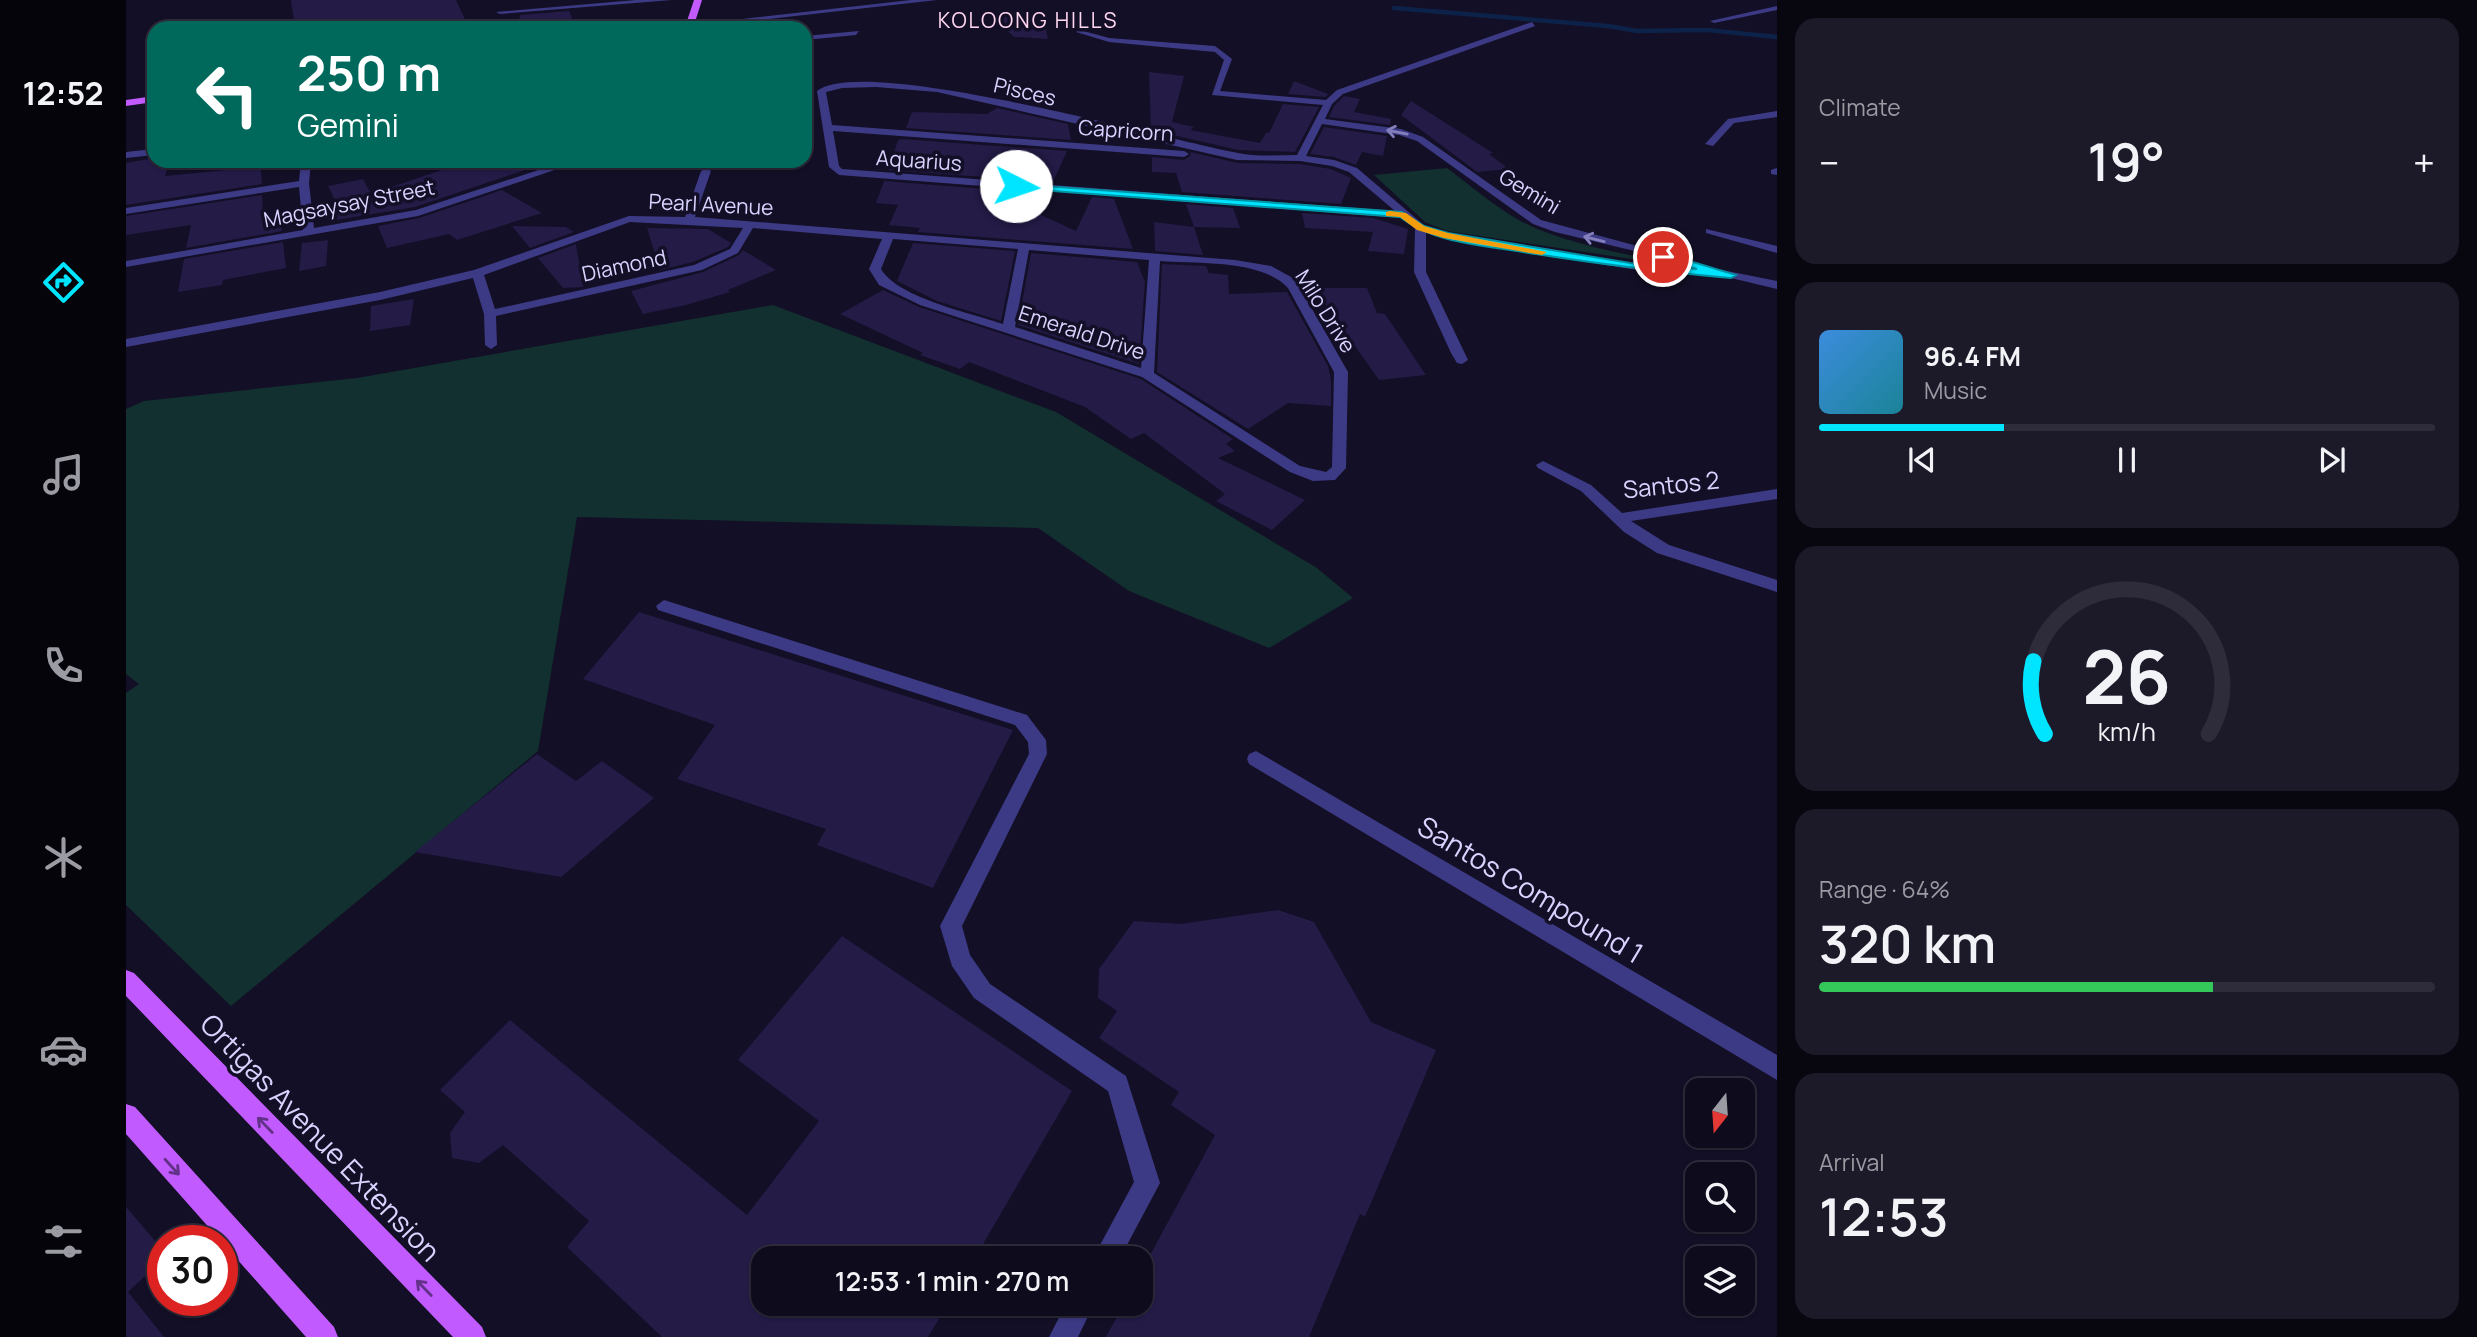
<!DOCTYPE html>
<meta charset="utf-8">
<style>
body{margin:0;font-family:Manrope,sans-serif;background:#1c1929;color:#f1f3f6;height:100vh;display:flex;flex-direction:column;font-size:26px;white-space:nowrap}
*{box-sizing:border-box;margin:0}
p{font-size:23px;color:#9b9ba3}
.icon{flex:none;width:38px;height:38px;fill:none;stroke:currentColor;stroke-width:2;stroke-linecap:round;stroke-linejoin:round}
.map{position:relative;flex:1;overflow:hidden}
.drawer{display:flex;flex-direction:column;gap:18px;padding:18px;background:#08060f;width:700px}
.drawer>*{flex:none}
.hud{position:absolute;left:21px;top:21px;width:665px;height:147px;border-radius:21px;box-shadow:0 2px 5px #0004,0 0 0 2px #2e2b3b;background:#00695c;color:#fff;overflow:hidden}
.needle{width:46px;rotate:197deg}
.buttons{position:absolute;left:1559px;top:1078px;display:grid;gap:14px}
.buttons a{display:grid;place-items:center;width:70px;height:70px;border-radius:14px;background:#0e0b1c;box-shadow:0 2px 5px #0004,0 0 0 2px #2e2b3b;font-size:35px}
.speed{position:absolute;left:21px;top:1225px;display:flex;gap:14px;font-size:35px;font-weight:700;text-align:center}
.speed>*{display:grid;place-content:center;width:91px;height:91px;border-radius:50%;background:#0e0b1c;box-shadow:0 2px 5px #0004,0 0 0 2px #2e2b3b;line-height:1}
.speed .limit{border:10px solid #d22;background:#fff;color:#111}
.pin{position:absolute;display:grid;place-items:center;width:60px;height:60px;color:#fff;margin:-30px;border:4px solid #fff;border-radius:50%;box-shadow:0 2px 7px #0007}
.me{position:absolute;width:77px;margin:-38px;rotate:94deg;stroke-linejoin:round;filter:drop-shadow(0 0 5px #0008)}
.turn{display:flex;align-items:center;gap:24px;height:147px;padding:0 35px;font-size:32px}
.turn .icon{width:91px;height:91px;stroke-width:2.5}
.turn b{display:block;font-size:49px;line-height:60px}
.big{font-size:52px;font-weight:600;line-height:1.1}
.drawer .card{flex:1;display:flex;flex-direction:column;justify-content:center;gap:10px;min-width:0;padding:0 24px;border-radius:21px;background:#1c1929}
.drawer .dial{align-items:center;gap:0}
.dial svg{height:182px;overflow:visible;fill:none;stroke:#2e2b3b;stroke-width:7;stroke-linecap:round;text-anchor:middle}
.dial text{fill:#f1f3f6;stroke:none}
.song{display:flex;align-items:center;gap:21px}
.cover{width:84px;height:84px;border-radius:10px;background:linear-gradient(135deg,hsl(210 70% 55%),hsl(190 70% 35%))}
.played{height:7px;border-radius:4px;background:linear-gradient(90deg,#00e5ff 30%,#2e2b3b 30%)}
.keys{display:flex;justify-content:space-around;direction:ltr}
.heat{display:flex;justify-content:space-between;align-items:center;font-size:38px;direction:ltr}
.charge{height:10px;border-radius:5px;background:linear-gradient(90deg,#34c759 64%,#2e2b3b 0)}
.trip{position:absolute;left:625px;top:1246px;width:402px;height:70px;border-radius:21px;background:#0e0b1c;box-shadow:0 2px 5px #0004,0 0 0 2px #2e2b3b;font-weight:600;line-height:70px;text-align:center}
main{display:flex;flex:1;min-height:0}
.dock{display:flex;flex-direction:column;width:126px;justify-content:space-around;align-items:center;background:#06040b;color:#9b9ba3}
.dock .icon{width:49px;height:49px}
.dock .on{color:#00e5ff}
.dock b{font-size:32px;color:#f1f3f6}
.map>svg:first-child{display:block}
.green{fill:#12302f}
.lines{fill:none;stroke-linecap:round;stroke-linejoin:round}
.stream{stroke:#0c2248;stroke-width:4.5}
.building{fill:#241b47}
.minor{fill:#3d3a85;fill-rule:evenodd}
.major{fill:#c25bff;fill-rule:evenodd}
.oneway{stroke:#837fbc}
.oneway2{stroke:#623188}
.route{fill:#00e5ff;stroke:#0095a6;stroke-width:2}
.slow{fill:#f59e0b}
.labels{text-anchor:middle;dominant-baseline:central;stroke-width:7;stroke-linejoin:round;paint-order:stroke}
.far-neighbourhood-label{font-size:21px;letter-spacing:2px;fill:#ffd6f0;stroke:#130f26}
.far-street-label{font-size:21px;fill:#d9d4ff;stroke:#130f26}
.street-label{font-size:24px;fill:#d9d4ff;stroke:#130f26}
.near-street-label{font-size:28px;fill:#d9d4ff;stroke:#130f26}
</style>
<main>
<nav class="dock">
<b>12:52</b>
<svg class="icon on" aria-label="directions" viewBox="0 0 24 24"><path d="M12 3l9 9-9 9-9-9zM9 14v-3h6M13 9l2 2-2 2"/></svg>
<svg class="icon" aria-label="music" viewBox="0 0 24 24"><path d="M9 18V5l10-2v13"/><circle cx="6" cy="18" r="3"/><circle cx="16" cy="16" r="3"/></svg>
<svg class="icon" aria-label="phone" viewBox="0 0 24 24"><path d="M5 4h4l2 5-3 2q2 4 5 5l2-3 5 2v4C11 20 4 13 5 4z"/></svg>
<svg class="icon" aria-label="climate" viewBox="0 0 24 24"><path d="M12 3v18M4 7l16 10M4 17L20 7"/></svg>
<svg class="icon" aria-label="car" viewBox="0 0 24 24"><path d="M5 17H2v-5l4-1 3-4h7l3 4 3 1v5h-3M9 17h6M6 11h13"/><circle cx="7" cy="17" r="2"/><circle cx="17" cy="17" r="2"/></svg>
<svg class="icon" aria-label="filters" viewBox="0 0 24 24"><path d="M4 7h16M4 17h16"/><circle cx="9" cy="7" r="2"/><circle cx="15" cy="17" r="2"/></svg>
</nav>
<div class="map">
<svg width="1651" height="1337" viewBox="0 0 1651 1337">
<rect width="100%" height="100%" fill="#130f26"/>
<path class="green" d="M 1321,168 C 1344,185 1367,205 1391,219 C 1438,245 1505,254 1558,267 L 1321,231 L 1299,222 L 1248,175 Z
M 647,305 L 930,412 L 1191,568 L 1227,598 L 1143,648 L 1003,591 L 912,528 L 451,517 L 412,751 L 105,1006 L 0,905 L 0,693 L 13,684 L 0,674 L 0,409 L 18,401 L 231,378 Z"/>
<g class="lines">
<path class="stream" d="M 1268,8 L 1482,26 L 1511,31 L 1581,30 L 1651,37"/>
</g>
<path class="building" d="M 165,0 L 330,0 L 343,28 L 169,28 Z
M 916,10 L 922,39 L 888,37 L 863,14 Z
M 443,11 L 450,28 L 392,28 L 394,15 Z
M 1023,72 L 1058,76 L 1046,122 L 1068,127 L 1064,130 L 1134,143 L 1140,133 L 1143,133 L 1157,104 L 1193,107 L 1169,152 L 1112,150 L 1025,130 Z
M 1168,81 L 1202,94 L 1203,94 L 1199,97 L 1162,94 Z
M 1218,96 L 1234,99 L 1228,112 L 1265,119 L 1264,125 L 1203,117 L 1208,106 Z
M 1285,101 L 1367,153 L 1363,154 L 1383,169 L 1351,172 L 1275,115 Z
M 871,108 L 942,124 L 945,140 L 780,128 L 786,112 L 861,114 Z
M 1198,127 L 1261,136 L 1257,156 L 1236,152 L 1230,165 L 1208,157 L 1184,154 Z
M 776,139 L 941,151 L 927,182 L 762,170 L 772,140 Z
M 1065,152 L 1111,163 L 1174,164 L 1205,169 L 1225,178 L 1215,204 L 1056,192 L 1050,173 L 1026,172 L 1026,157 L 1058,160 L 1064,156 Z
M 28,158 L 28,161 L 44,161 L 39,176 L 99,170 L 99,161 L 134,161 L 136,184 L 0,205 L 0,163 Z
M 342,161 L 413,161 L 414,165 L 289,207 L 210,220 L 208,198 L 202,186 L 237,179 L 245,194 Z
M 758,181 L 922,194 L 913,214 L 950,231 L 966,197 L 988,199 L 1007,249 L 792,232 L 794,228 L 763,225 L 772,205 L 750,203 Z
M 376,190 L 416,213 L 331,240 L 323,234 L 261,248 L 252,226 L 293,218 Z
M 136,195 L 137,215 L 154,213 L 156,231 L 60,248 L 65,225 L 0,235 L 0,216 Z
M 1060,204 L 1107,208 L 1114,228 L 1068,227 Z
M 1176,213 L 1247,218 L 1282,229 L 1278,254 L 1242,251 L 1247,232 L 1179,228 Z
M 1028,222 L 1068,227 L 1077,255 L 1029,251 Z
M 386,226 L 440,227 L 448,232 L 404,248 Z
M 521,228 L 582,229 L 605,243 L 602,247 L 567,262 L 534,270 Z
M 202,240 L 200,266 L 173,271 L 176,243 Z
M 157,242 L 160,268 L 97,280 L 96,285 L 52,292 L 58,259 Z
M 787,243 L 889,251 L 875,321 L 811,301 L 771,281 Z
M 450,244 L 457,287 L 437,288 L 412,258 Z
M 617,250 L 650,270 L 602,290 L 604,292 L 560,305 L 517,314 L 505,291 L 577,272 L 613,255 Z
M 905,253 L 1011,262 L 1019,282 L 1013,364 L 892,325 Z
M 1036,264 L 1080,266 L 1083,273 L 1102,275 L 1103,294 L 1161,292 L 1202,366 L 1205,380 L 1205,406 L 1162,403 L 1122,429 L 1031,372 Z
M 1188,288 L 1241,288 L 1251,313 L 1259,314 L 1300,375 L 1253,380 Z
M 757,290 L 793,307 L 1015,379 L 1107,439 L 1100,444 L 1109,451 L 1092,458 L 1179,500 L 1146,530 L 1090,501 L 1099,494 L 1018,433 L 1005,439 L 959,407 L 843,362 L 834,369 L 794,355 L 797,353 L 714,314 Z
M 288,299 L 284,325 L 244,331 L 245,306 Z
M 513,612 L 887,730 L 807,888 L 691,845 L 700,829 L 551,779 L 589,725 L 457,679 Z
M 411,754 L 450,781 L 476,761 L 528,798 L 435,877 L 289,852 Z
M 1152,910 L 1188,922 L 1245,1022 L 1310,1050 L 1239,1217 L 1234,1214 L 1183,1337 L 980,1337 L 998,1304 L 1015,1304 L 1015,1272 L 1089,1135 L 1045,1105 L 1053,1092 L 973,1038 L 991,1011 L 972,998 L 973,969 L 1008,921 L 1054,924 Z
M 716,936 L 946,1091 L 849,1258 L 637,1258 L 637,1304 L 822,1304 L 802,1337 L 536,1337 L 441,1247 L 463,1221 L 377,1145 L 353,1163 L 326,1158 L 324,1133 L 339,1112 L 314,1090 L 384,1020 L 621,1215 L 693,1121 L 612,1060 Z
M 0,1207 L 37,1250 L 37,1259 L 2,1292 L 38,1337 L 0,1337 Z"/>
<g class="lines">
<path class="minor" d="M 510,0 L 546,0 L 374,14 L 370,12 Z
M 785,0 L 811,0 L 563,28 L 555,26 Z
M 1651,6 L 1651,10 L 1588,23 L 1584,21 Z
M 1406,22 L 1409,26 L 1217,94 L 1206,104 L 1199,119 L 1275,129 L 1297,137 L 1415,220 L 1567,261 L 1567,265 L 1429,232 L 1407,224 L 1291,141 L 1273,135 L 1196,124 L 1180,156 L 1208,160 L 1231,168 L 1299,226 L 1323,233 L 1505,263 L 1596,270 L 1651,281 L 1651,289 L 1605,278 L 1505,269 L 1321,239 L 1300,233 L 1300,272 L 1342,360 L 1336,364 L 1331,363 L 1325,353 L 1288,272 L 1289,229 L 1277,218 L 713,175 L 703,167 L 691,91 C 738,54 1041,140 1112,153 C 1131,157 1152,155 1171,155 L 1197,105 L 1086,95 L 1098,60 L 1089,52 L 983,42 L 950,32 L 954,30 L 983,38 L 1089,46 L 1106,59 L 1094,91 L 1200,100 L 1211,90 ZM 750,87 L 811,92 L 1111,160 L 1174,161 L 1206,166 L 1223,172 L 1269,211 L 716,169 L 713,166 L 707,131 L 1058,157 L 1063,154 L 1058,151 L 706,125 L 700,92 L 716,88 Z
M 733,31 L 730,35 L 679,40 L 679,36 Z
M 1651,111 L 1651,117 L 1608,123 L 1587,146 L 1579,144 L 1602,119 Z
M 28,149 L 28,155 L 0,158 L 0,152 Z
M 175,161 L 185,161 L 183,183 L 188,228 L 290,210 L 440,161 L 455,161 L 292,216 L 0,267 L 0,261 L 177,230 L 173,187 L 0,214 L 0,208 L 173,181 Z
M 580,168 L 585,171 L 569,217 L 1109,260 L 1145,266 L 1165,277 L 1173,286 L 1222,372 L 1220,468 L 1209,480 L 1187,481 L 1164,472 L 1016,377 L 794,305 L 753,285 L 743,269 L 756,239 L 627,228 L 612,253 L 576,270 L 370,316 L 371,345 L 365,349 L 359,345 L 358,314 L 347,278 L 254,300 L 0,347 L 0,339 L 254,292 L 348,270 L 503,216 L 559,217 L 575,171 ZM 504,222 L 617,228 L 604,249 L 568,265 L 369,309 L 358,275 ZM 767,239 L 892,249 L 877,324 C 845,313 772,298 755,269 ZM 903,250 L 1023,260 L 1015,368 L 889,327 ZM 1034,261 C 1072,264 1135,259 1162,288 L 1208,372 L 1206,467 L 1200,472 L 1174,466 L 1028,373 Z
M 1651,168 L 1651,175 L 1645,174 L 1645,170 Z
M 1580,229 L 1651,246 L 1651,253 L 1580,233 Z
M 1417,461 L 1465,485 L 1496,513 L 1651,489 L 1651,499 L 1505,521 L 1543,545 L 1651,580 L 1651,592 L 1531,553 L 1498,532 L 1455,491 L 1412,468 L 1410,465 Z
M 538,600 L 901,715 L 920,740 L 921,754 L 836,926 L 844,955 L 864,984 L 1000,1076 L 1034,1183 L 994,1258 L 967,1258 L 1008,1182 L 982,1091 L 848,998 L 826,966 L 814,926 L 903,754 L 902,742 L 889,725 L 532,610 L 530,606 Z
M 1130,751 L 1651,1055 L 1651,1080 L 1123,764 L 1121,759 L 1123,754 Z
M 940,1304 L 968,1304 L 952,1337 L 923,1337 Z"/>
<path class="major" d="M 568,0 L 576,0 L 569,22 L 559,28 L 549,28 L 561,21 Z
M 28,96 L 28,102 L 0,106 L 0,100 Z
M 0,970 L 8,973 L 356,1327 L 360,1337 L 327,1337 L 0,996 Z
M 0,1104 L 9,1107 L 208,1327 L 212,1337 L 180,1337 L 0,1134 Z"/>
</g>
<defs><path id="oneway-shaft" d="M-6 0H5M1.5-3L5.5 0L1.5 3" fill="none" stroke-width="1.6" stroke-linecap="round" stroke-linejoin="round" transform="scale(1.75)"/></defs>
<g class="oneway">
<use href="#oneway-shaft" transform="translate(1271 132) rotate(-169)"/>
<use href="#oneway-shaft" transform="translate(1468 239) rotate(-166)"/>
</g>
<g class="oneway2">
<use href="#oneway-shaft" transform="translate(139 1125) rotate(-134)"/>
<use href="#oneway-shaft" transform="translate(46 1167) rotate(48)"/>
<use href="#oneway-shaft" transform="translate(298 1288) rotate(-134)"/>
</g>
<path class="route" d="M 890,184 L 1276,212 L 1298,226 L 1322,233 L 1504,263 L 1571,269 L 1533,259 L 1532,257 L 1537,253 L 1610,275 L 1605,278 C 1535,272 1466,263 1397,252 C 1355,245 1308,243 1274,217 L 886,188 L 885,186 Z"/>
<path class="slow" d="M 1264,211 L 1280,213 L 1298,226 L 1322,233 L 1421,252 L 1416,255 L 1318,238 L 1291,230 L 1274,217 L 1260,216 L 1260,212 Z"/>
<g class="labels">
<g class="far-neighbourhood-label">
<text x="902" y="20">KOLOONG HILLS</text>
</g>
<g class="far-street-label">
<text transform="translate(899 91) rotate(13)">Pisces</text>
<text transform="translate(1000 130) rotate(4)">Capricorn</text>
<text transform="translate(793 160) rotate(4)">Aquarius</text>
<text transform="translate(1404 191) rotate(31)">Gemini</text>
<text transform="translate(223 203) rotate(-11)">Magsaysay Street</text>
<text transform="translate(585 204) rotate(3)">Pearl Avenue</text>
<text transform="translate(498 265) rotate(-12)">Diamond</text>
<text transform="translate(1200 311) rotate(58)">Milo Drive</text>
<text transform="translate(956 332) rotate(18)">Emerald Drive</text>
</g>
<g class="street-label">
<text transform="translate(1545 484) rotate(-6)">Santos 2</text>
</g>
<g class="near-street-label">
<text transform="translate(1405 889) rotate(31)">Santos Compound 1</text>
<text transform="translate(195 1137) rotate(46)">Ortigas Avenue Extension</text>
</g>
</g>
</svg>
<div class="buttons">
<a><svg class="needle" viewBox="-14 -14 28 28"><path d="M0-13l5 13h-10z" fill="#e53935"/><path d="M0 13l5-13h-10z" fill="#9b9ba3"/></svg></a>
<a><svg class="icon" aria-label="search" viewBox="0 0 24 24"><circle cx="10" cy="10" r="6"/><path d="M15 15l6 6"/></svg></a>
<a><svg class="icon" aria-label="layers" viewBox="0 0 24 24"><path d="M12 4l9 5-9 5-9-5zM3 14l9 5 9-5"/></svg></a>
</div>
<div class="speed"><div class="limit">30</div></div>
<div class="pin" style="left:1537px;top:257px;background:#d93025"><svg class="icon" aria-label="arrive" viewBox="0 0 24 24"><path d="M6 21V4h12l-3 4 3 4H6"/></svg></div>
<svg class="me" style="left:890px;top:186px" viewBox="-20 -20 40 40"><circle r="19" fill="#fff"/><path d="M0-13L10 11 0 6-10 11z" fill="#00e5ff"/></svg>
<div class="trip">12:53 · 1 min · 270 m</div>
<div class="hud">
<div class="turn"><svg class="icon" aria-label="left" viewBox="0 0 24 24"><path d="M17 20v-9H6M10 6l-5 5 5 5"/></svg><div><b>250 m</b>Gemini</div></div>
</div>
</div>
<section class="drawer">
<div class="card"><p>Climate</p>
<div class="heat"><a>−</a><b class="big">19°</b><a>+</a></div>
</div>
<div class="card">
<div class="song"><i class="cover"></i><div><b>96.4 FM</b><p>Music</p></div></div>
<div class="played"></div>
<div class="keys"><svg class="icon" aria-label="previous" viewBox="0 0 24 24"><path d="M18 5L8 12l10 7zM5 5v14"/></svg><svg class="icon" aria-label="pause" viewBox="0 0 24 24"><path d="M8 5v14M16 5v14"/></svg><svg class="icon" aria-label="next" viewBox="0 0 24 24"><path d="M6 5l10 7-10 7zM19 5v14"/></svg></div>
</div>
<div class="card dial"><svg viewBox="0 0 100 80">
<path d="M14 69A42 42 0 1 1 86 69"/>
<path d="M14 69A42 42 0 0 1 9 37" stroke="#00e5ff"/>
<text x="50" y="56" font-size="32" font-weight="700">26</text>
<text x="50" y="72" font-size="11">km/h</text>
</svg></div>
<div class="card"><p>Range · 64%</p><b class="big">320 km</b><div class="charge"></div></div>
<div class="card"><p>Arrival</p><b class="big">12:53</b></div>
</section>
</main>
